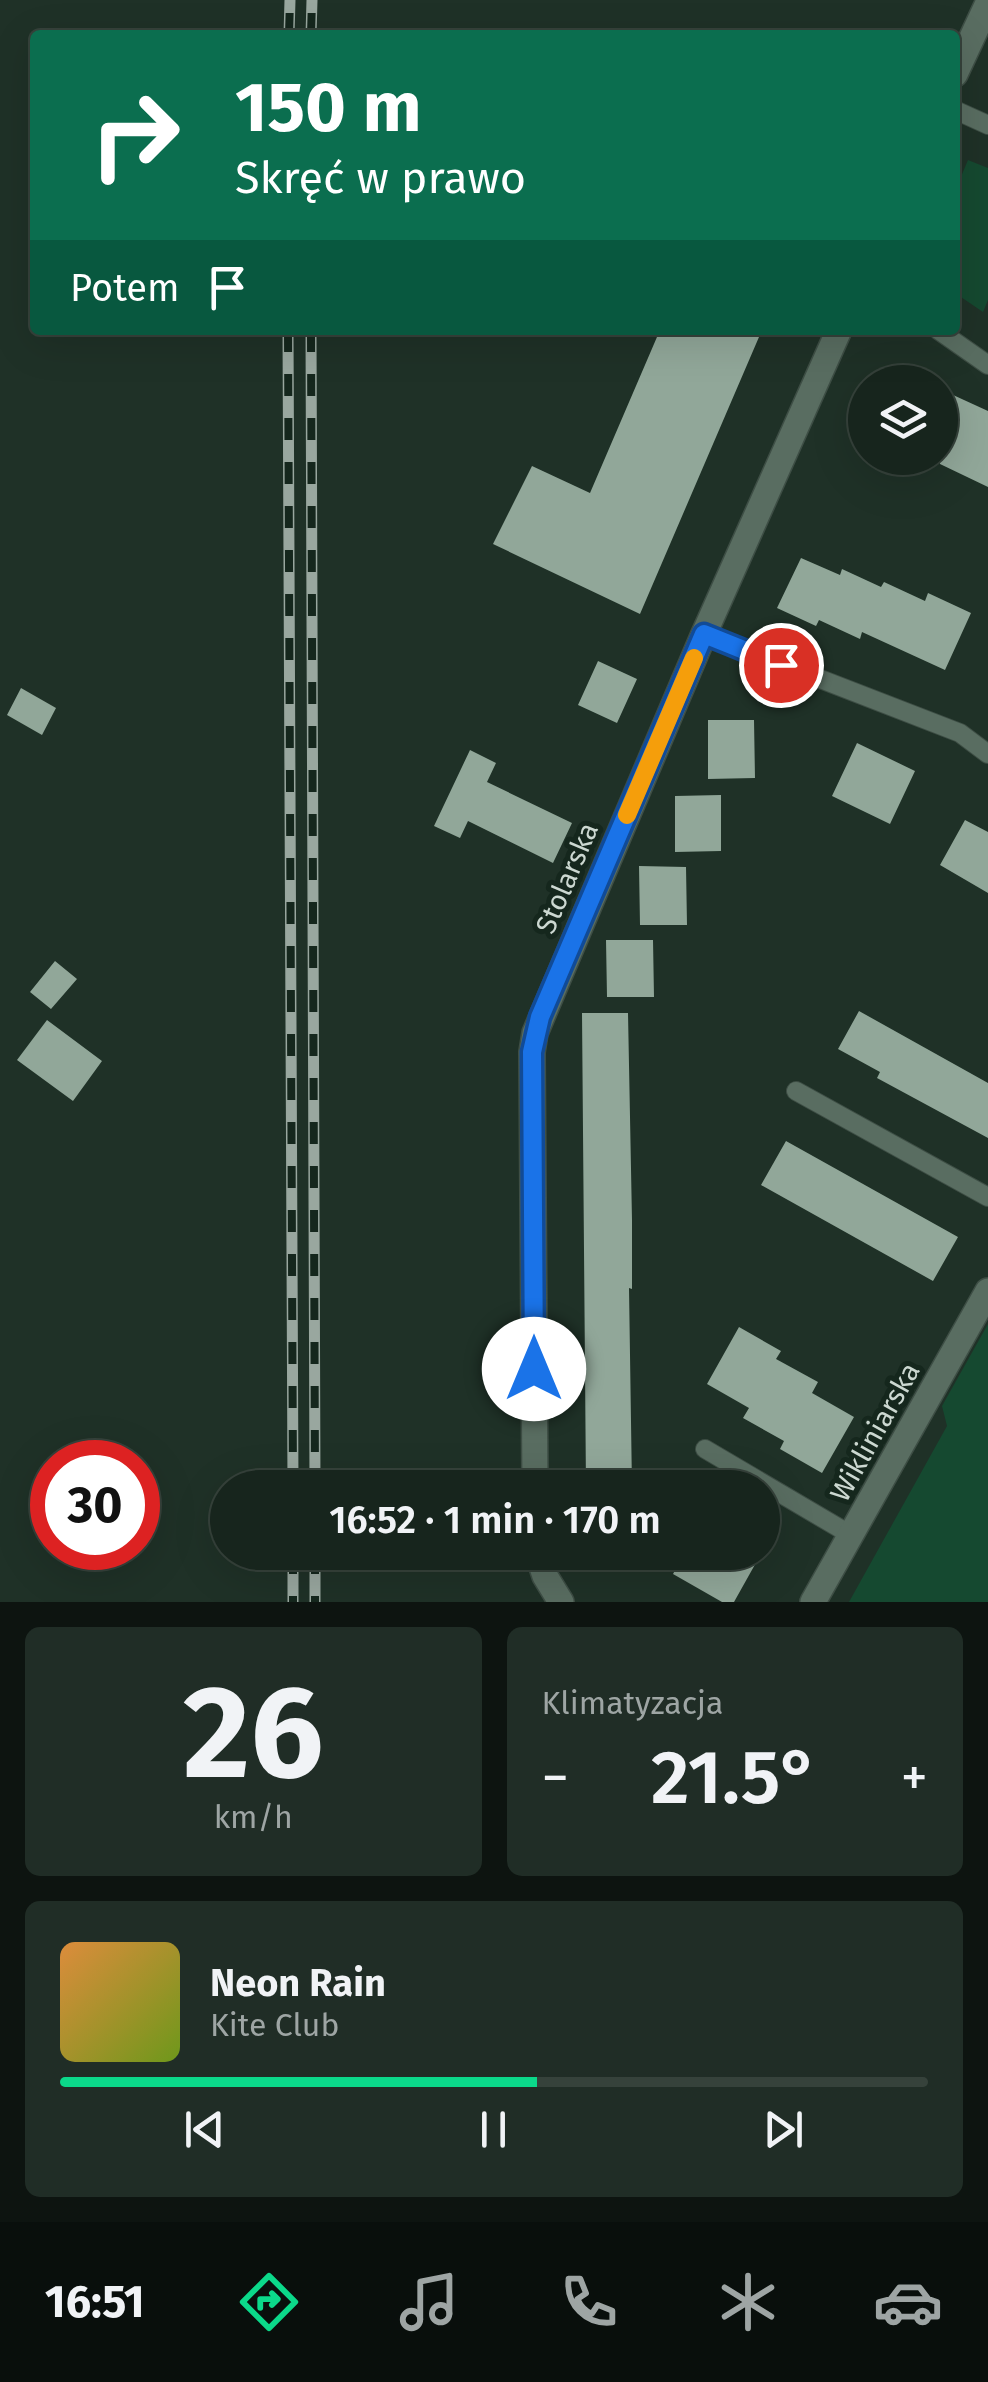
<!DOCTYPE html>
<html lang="pl">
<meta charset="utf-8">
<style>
body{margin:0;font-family:"Fira Sans",sans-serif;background:#202d26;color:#f1f3f6;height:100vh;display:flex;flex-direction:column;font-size:38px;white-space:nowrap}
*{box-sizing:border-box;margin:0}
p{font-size:32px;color:#9ea5a4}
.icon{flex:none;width:55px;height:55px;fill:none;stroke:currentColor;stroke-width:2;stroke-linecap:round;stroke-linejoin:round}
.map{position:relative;height:1602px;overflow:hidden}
.drawer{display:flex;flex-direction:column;gap:25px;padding:25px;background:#0d1410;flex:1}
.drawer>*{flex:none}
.hud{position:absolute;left:30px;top:30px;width:930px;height:305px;border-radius:10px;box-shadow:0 10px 40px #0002,0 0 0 2px #36423b;background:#0b6e4f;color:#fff;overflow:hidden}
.tools{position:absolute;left:848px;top:365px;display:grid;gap:20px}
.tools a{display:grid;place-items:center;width:110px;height:110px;border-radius:50%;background:#17251d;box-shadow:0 10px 40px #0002,0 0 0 2px #36423b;font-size:50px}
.speed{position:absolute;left:30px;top:1440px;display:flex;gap:20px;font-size:50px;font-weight:700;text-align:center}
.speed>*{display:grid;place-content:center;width:130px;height:130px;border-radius:50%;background:#17251d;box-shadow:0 10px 40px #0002,0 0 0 2px #36423b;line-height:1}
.speed .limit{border:15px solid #d22;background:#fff;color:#111}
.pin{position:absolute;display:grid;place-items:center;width:85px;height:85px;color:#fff;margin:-42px;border:5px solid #fff;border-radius:50%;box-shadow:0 2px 10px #0007}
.me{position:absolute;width:110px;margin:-55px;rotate:0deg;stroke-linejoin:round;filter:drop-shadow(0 0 8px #0008)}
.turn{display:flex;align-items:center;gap:35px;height:210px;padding:0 40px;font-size:45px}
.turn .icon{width:130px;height:130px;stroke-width:2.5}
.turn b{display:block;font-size:70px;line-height:85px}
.then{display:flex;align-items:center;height:95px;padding:0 40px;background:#0003;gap:20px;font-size:38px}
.big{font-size:75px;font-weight:600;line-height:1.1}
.drawer .tile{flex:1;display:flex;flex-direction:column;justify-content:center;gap:15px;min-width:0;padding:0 35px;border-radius:15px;background:#202d26}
.drawer .dial{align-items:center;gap:0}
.dial b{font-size:130px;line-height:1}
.song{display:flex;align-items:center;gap:30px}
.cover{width:120px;height:120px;border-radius:15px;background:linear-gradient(135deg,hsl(30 70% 55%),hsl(80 70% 35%))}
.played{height:10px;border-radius:5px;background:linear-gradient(90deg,#0bd98a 55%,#36423b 55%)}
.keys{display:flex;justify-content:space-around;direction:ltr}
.heat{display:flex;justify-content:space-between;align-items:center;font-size:55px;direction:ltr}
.drawer .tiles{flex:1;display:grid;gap:25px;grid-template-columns:1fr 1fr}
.tile:last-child{grid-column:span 2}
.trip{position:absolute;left:210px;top:1470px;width:570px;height:100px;border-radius:50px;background:#17251d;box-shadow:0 10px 40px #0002,0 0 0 2px #36423b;font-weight:600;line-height:100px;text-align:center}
.dock{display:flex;height:160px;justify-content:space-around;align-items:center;background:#090f0c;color:#9ea5a4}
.dock .icon{width:70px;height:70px}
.dock .active{color:#0bd98a}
.dock b{font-size:45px;color:#f1f3f6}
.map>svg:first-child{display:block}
.green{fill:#154930}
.building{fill:#91a799}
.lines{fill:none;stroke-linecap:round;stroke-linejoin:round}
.lane-casing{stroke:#3e4e45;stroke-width:20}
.street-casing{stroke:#3e4e45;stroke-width:28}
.lane{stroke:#596d61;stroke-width:18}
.street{stroke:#596d61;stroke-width:25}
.rail-casing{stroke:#99a79f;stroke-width:11}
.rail{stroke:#15271d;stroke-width:8;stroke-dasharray:22;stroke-linecap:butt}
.route-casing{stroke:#114b97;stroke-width:25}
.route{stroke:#1a73e8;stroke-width:18}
.slow{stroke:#f59e0b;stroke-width:18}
.labels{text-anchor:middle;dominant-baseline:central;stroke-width:10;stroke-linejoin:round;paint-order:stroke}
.street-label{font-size:28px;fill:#ccd8d1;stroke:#15271d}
</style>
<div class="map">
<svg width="988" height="1602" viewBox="0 0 988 1602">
<rect width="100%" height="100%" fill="#1f3127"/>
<path class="green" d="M 968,160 L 988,168 L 988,300 L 983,312 L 955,293 L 955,191 Z
M 988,1324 L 988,1602 L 849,1602 L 947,1426 L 942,1406 Z"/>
<path class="building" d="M 660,330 L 762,330 L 640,614 L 493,544 L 532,466 L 590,493 Z
M 940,389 L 988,411 L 988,487 L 940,464 Z
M 801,558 L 840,575 L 842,569 L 881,587 L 884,582 L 925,601 L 928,593 L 971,613 L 945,670 L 862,632 L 860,639 L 819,620 L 816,626 L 777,608 Z
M 598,661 L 637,679 L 617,723 L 578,705 Z
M 21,688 L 56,708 L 42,735 L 7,715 Z
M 708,720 L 754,720 L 755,778 L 708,779 Z
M 857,743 L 915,771 L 890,824 L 832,796 Z
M 470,750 L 496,763 L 487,782 L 572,823 L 553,863 L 468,821 L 460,838 L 434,826 Z
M 721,795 L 721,851 L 675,852 L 675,796 Z
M 965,820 L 988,832 L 988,893 L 940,865 Z
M 639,866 L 686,867 L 687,925 L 640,925 Z
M 606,940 L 653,940 L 654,997 L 607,997 Z
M 55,961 L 77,979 L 51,1009 L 30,992 Z
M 859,1011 L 988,1083 L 988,1138 L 877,1078 L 880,1072 L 838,1049 Z
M 582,1013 L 628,1013 L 632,1220 L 632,1289 L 629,1288 L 632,1488 L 586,1488 Z
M 47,1020 L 102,1061 L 73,1101 L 17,1060 Z
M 786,1141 L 958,1237 L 933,1281 L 761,1185 Z
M 739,1327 L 781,1351 L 776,1359 L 818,1382 L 812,1393 L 854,1417 L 822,1473 L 780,1449 L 784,1441 L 743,1418 L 749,1408 L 707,1384 Z
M 685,1552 L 762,1552 L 734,1602 L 722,1602 L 673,1574 Z"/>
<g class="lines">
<defs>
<path id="lane" d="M 955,110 L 988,125
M 938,330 L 988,365
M 704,634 L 960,733 L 988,754
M 796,1091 L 988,1197
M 705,1449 L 851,1535"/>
<path id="street" d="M 955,74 L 988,3
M 535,1488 L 532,1052 L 535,1033 L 704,634 L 839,330
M 537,1552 L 545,1576 L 561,1602
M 813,1602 L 988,1291"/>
</defs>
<use href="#lane" class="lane-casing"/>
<use href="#street" class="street-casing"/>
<use href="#lane" class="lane"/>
<use href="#street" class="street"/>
<defs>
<path id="rail" d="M 289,35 L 290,0
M 311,35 L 312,0
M 288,330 L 293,1488
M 311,330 L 315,1488
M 293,1552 L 293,1602
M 315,1552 L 315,1602"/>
</defs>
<use href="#rail" class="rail-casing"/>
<use href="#rail" class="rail"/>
</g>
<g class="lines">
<defs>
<path id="route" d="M 534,1369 L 532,1052 L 540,1017 L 704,634 L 781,665"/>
</defs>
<use href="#route" class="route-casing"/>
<use href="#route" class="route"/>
<path class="slow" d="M 627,815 L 694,658"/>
</g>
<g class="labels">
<g class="street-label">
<text transform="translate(567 878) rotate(-67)">Stolarska</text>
<text transform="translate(875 1432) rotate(-61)">Wikliniarska</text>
</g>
</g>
</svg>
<div class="tools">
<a><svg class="icon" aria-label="layers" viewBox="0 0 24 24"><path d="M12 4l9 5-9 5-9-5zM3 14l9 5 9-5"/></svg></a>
</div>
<div class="speed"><div class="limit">30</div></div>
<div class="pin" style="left:781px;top:665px;background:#d93025"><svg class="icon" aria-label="arrive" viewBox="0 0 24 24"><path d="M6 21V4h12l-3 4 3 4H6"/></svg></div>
<svg class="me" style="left:534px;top:1369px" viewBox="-20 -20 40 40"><circle r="19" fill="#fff"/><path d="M0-13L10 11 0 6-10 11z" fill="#1a73e8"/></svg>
<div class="trip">16:52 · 1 min · 170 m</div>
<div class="hud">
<div class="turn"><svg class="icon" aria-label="right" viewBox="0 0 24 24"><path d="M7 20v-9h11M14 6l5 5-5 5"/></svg><div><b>150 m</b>Skręć w prawo</div></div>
<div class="then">Potem<svg class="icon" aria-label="arrive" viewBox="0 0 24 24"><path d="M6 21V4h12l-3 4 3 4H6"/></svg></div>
</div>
</div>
<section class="drawer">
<div class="tiles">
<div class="tile dial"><b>26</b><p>km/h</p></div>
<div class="tile"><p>Klimatyzacja</p>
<div class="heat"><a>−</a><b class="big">21.5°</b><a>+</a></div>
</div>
<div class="tile">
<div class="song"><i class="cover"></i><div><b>Neon Rain</b><p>Kite Club</p></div></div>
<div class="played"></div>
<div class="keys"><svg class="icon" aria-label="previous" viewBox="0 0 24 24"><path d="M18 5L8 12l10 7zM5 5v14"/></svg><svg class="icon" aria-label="pause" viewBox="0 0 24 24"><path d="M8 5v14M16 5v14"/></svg><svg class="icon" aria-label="next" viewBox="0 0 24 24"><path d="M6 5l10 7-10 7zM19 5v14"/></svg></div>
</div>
</div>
</section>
<nav class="dock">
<b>16:51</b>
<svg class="icon active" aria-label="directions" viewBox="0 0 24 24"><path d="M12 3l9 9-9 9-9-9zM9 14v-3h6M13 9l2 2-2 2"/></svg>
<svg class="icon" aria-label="music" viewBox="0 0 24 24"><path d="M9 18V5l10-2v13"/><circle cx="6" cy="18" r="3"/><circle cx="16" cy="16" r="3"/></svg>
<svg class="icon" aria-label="phone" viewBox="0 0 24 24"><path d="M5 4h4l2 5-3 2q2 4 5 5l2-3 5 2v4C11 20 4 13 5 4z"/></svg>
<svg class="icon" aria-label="climate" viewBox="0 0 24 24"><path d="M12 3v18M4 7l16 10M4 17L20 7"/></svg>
<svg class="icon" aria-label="car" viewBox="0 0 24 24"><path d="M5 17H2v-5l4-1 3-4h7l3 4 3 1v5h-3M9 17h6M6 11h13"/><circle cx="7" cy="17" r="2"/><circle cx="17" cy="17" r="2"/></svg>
</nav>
